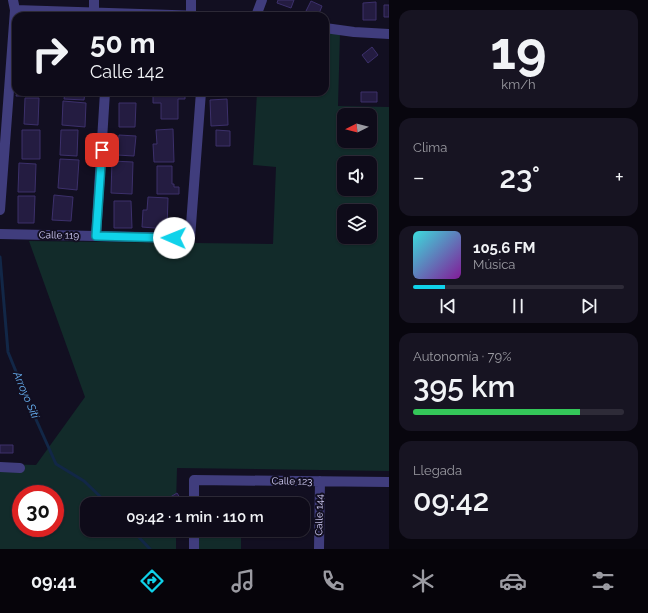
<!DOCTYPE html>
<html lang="es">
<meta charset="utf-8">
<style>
body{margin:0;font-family:Raleway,sans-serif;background:#171422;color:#f1f3f6;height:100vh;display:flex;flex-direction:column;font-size:15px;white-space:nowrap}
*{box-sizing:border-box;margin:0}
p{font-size:13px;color:#9b9ba2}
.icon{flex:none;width:22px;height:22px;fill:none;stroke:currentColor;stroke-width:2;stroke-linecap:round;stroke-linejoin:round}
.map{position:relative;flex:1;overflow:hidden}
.details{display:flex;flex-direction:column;gap:10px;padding:10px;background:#08060e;width:259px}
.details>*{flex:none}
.top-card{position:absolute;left:12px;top:12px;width:317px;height:84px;border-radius:12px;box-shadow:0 1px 3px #0004,0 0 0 1px #2e2b38;background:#0e0b19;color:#f1f3f6;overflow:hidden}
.needle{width:26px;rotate:264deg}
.buttons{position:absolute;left:337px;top:108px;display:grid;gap:8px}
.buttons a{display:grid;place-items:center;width:40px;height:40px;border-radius:8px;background:#0e0b19;box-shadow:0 1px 3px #0004,0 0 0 1px #2e2b38;font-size:20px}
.speed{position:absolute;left:12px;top:485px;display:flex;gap:8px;font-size:20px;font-weight:700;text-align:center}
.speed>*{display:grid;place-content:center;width:52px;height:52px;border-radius:50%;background:#0e0b19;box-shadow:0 1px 3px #0004,0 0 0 1px #2e2b38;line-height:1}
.speed .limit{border:6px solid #d22;background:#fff;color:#111}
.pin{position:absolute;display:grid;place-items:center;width:34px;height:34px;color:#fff;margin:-17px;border-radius:8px;box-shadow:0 2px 6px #0006}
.me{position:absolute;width:44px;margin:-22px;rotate:271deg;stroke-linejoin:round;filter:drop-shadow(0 0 3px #0008)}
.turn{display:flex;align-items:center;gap:14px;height:84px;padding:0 12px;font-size:18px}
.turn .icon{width:52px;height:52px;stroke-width:2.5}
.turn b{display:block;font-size:28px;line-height:34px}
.big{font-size:30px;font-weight:600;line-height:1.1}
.details .widget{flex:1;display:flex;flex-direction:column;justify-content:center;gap:6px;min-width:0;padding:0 14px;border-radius:12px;background:#171422}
.details .dial{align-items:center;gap:0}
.dial b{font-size:52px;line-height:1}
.song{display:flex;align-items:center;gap:12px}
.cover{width:48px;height:48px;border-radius:6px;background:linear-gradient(135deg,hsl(180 70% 55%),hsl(290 70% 35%))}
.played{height:4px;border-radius:2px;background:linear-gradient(90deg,#10d2ea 15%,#2e2b38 15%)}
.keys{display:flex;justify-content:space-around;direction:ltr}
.heat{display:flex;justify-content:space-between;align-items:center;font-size:22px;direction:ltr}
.charge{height:6px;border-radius:3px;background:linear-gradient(90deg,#34c759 79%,#2e2b38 0)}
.trip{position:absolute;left:80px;top:497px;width:230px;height:40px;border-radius:12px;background:#0e0b19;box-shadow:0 1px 3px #0004,0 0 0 1px #2e2b38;font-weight:600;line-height:40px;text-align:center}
.tab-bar{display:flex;height:64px;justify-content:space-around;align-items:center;background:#06040a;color:#9b9ba2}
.tab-bar .icon{width:28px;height:28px}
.tab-bar .selected{color:#10d2ea}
.tab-bar b{font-size:18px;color:#f1f3f6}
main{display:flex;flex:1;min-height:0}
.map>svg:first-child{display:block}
.green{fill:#122b2a;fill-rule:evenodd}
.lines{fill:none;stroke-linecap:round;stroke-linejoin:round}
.stream{stroke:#122747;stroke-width:3}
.building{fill:#241c41;stroke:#3c306b}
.minor{stroke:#403d7d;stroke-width:10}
.route-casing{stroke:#0a8898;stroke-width:10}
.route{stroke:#10d2ea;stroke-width:7}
.labels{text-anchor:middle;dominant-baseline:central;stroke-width:4;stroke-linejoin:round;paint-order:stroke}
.street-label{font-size:10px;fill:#d7d2fc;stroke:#120f21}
.water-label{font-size:11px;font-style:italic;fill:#68b2f4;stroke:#120f21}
</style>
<main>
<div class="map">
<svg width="389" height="549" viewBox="0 0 389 549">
<rect width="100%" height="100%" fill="#120f21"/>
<path class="green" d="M 325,32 L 340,32 L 338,106 L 389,107 L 389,471 L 177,468 L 176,504 L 87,504 L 87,530 L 176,530 L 176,549 L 0,549 L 0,464 L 36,465 L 85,397 L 29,241 L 273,244 L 276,167 L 253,165 L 257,92 L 325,92 ZM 344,115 L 370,115 L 370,141 L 344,141 ZM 344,163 L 370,163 L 370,189 L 344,189 ZM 344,211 L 370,211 L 370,237 L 344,237 ZM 21,494 L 55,494 L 55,528 L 21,528 Z
M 198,534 L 241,534 L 241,549 L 199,549 Z"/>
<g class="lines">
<path class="stream" d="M 0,257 L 8,352 L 30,406 L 56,464 L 84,481 L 108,504
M 132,530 L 150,549"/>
</g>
<path class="building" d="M 278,0 L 294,0 L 291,8 L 277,3 Z
M 311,1 L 322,6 L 318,16 L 306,11 Z
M 376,2 L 376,20 L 363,20 L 363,3 Z
M 384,5 L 389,5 L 389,17 L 384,17 Z
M 372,47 L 378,55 L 368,63 L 362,55 Z
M 17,92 L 48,92 L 48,96 L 16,96 Z
M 65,92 L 85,92 L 84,100 L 64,99 Z
M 122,92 L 138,92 L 138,95 L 122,95 Z
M 161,92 L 185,92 L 185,99 L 178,99 L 178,119 L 161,119 L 161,103 L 153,103 L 153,95 L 161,95 Z
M 218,92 L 235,92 L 235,96 L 218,96 Z
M 361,92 L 377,92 L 377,102 L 361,102 Z
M 25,98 L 39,98 L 38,125 L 24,124 Z
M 227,99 L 228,125 L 211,126 L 210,100 Z
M 63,101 L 86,103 L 85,127 L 62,125 Z
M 119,103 L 136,103 L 135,127 L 119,127 Z
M 173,129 L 174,162 L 154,162 L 153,144 L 157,144 L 156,130 Z
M 22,130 L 40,130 L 40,159 L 22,159 Z
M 61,130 L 78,130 L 77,156 L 60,155 Z
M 216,130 L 230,131 L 230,146 L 216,146 Z
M 119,135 L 136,136 L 134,156 L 117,155 Z
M 60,159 L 79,160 L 77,190 L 58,188 Z
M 112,161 L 133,162 L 132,194 L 111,193 Z
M 19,163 L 36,164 L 35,192 L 18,192 Z
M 157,166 L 172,166 L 172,184 L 174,184 L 174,187 L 179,187 L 179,194 L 157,194 Z
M 54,195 L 73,197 L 71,221 L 52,220 Z
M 18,196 L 35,196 L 34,223 L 18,223 Z
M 148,197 L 168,198 L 167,229 L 142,227 L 143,210 L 147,210 Z
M 114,201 L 131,201 L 132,228 L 114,228 Z
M 0,445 L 13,445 L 13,453 L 0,453 Z
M 177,493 L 184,504 L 163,504 L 162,502 Z"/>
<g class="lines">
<path class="minor" d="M 15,10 L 203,16
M 94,13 L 94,0
M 191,16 L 191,0
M 256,16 L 262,0
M 325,28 L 354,32 L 389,34
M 0,210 L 15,10 L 13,0
M 0,234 L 190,238 L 201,92
M 96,236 L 105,92
M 0,467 L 20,468
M 194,504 L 194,480 L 389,482
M 194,549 L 194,530
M 319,549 L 320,481"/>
</g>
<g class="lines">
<defs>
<path id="route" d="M 102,150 L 96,236 L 174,238"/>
</defs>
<use href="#route" class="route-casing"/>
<use href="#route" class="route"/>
</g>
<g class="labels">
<g class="street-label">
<text transform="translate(59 235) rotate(1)">Calle 119</text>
<text transform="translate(292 481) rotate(1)">Calle 123</text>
<text transform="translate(319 515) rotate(-89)">Calle 144</text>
</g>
<g class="water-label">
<text transform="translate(26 395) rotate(67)">Arroyo Sití</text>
</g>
</g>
</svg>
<div class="buttons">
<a><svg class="needle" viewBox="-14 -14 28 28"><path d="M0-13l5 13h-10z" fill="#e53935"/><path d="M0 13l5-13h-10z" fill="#9b9ba2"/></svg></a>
<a><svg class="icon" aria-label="sound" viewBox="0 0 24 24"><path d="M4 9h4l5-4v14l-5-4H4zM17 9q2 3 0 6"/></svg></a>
<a><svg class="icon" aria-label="layers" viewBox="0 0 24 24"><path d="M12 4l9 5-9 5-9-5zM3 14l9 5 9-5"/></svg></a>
</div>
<div class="speed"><div class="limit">30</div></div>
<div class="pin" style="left:102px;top:150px;background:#d93025"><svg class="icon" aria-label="arrive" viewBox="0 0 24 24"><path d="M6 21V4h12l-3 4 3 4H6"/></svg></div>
<svg class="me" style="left:174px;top:238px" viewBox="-20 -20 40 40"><circle r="19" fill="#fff"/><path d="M0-13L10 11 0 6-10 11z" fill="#10d2ea"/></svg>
<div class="trip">09:42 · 1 min · 110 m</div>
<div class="top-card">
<div class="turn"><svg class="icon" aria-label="right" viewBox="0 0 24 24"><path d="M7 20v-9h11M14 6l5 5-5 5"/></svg><div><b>50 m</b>Calle 142</div></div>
</div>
</div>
<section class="details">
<div class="widget dial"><b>19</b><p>km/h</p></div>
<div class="widget"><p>Clima</p>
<div class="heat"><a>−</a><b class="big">23°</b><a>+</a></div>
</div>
<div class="widget">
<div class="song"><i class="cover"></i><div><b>105.6 FM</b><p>Música</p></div></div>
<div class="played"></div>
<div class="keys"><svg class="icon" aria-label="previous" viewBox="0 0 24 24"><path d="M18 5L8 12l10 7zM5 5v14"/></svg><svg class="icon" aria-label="pause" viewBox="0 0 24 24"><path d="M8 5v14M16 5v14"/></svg><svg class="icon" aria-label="next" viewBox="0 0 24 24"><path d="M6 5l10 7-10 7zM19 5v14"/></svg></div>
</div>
<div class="widget"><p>Autonomía · 79%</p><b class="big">395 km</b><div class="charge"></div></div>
<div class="widget"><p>Llegada</p><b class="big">09:42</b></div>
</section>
</main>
<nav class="tab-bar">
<b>09:41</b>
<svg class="icon selected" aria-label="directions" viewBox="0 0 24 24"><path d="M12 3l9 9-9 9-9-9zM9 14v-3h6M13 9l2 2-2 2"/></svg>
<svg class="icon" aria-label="music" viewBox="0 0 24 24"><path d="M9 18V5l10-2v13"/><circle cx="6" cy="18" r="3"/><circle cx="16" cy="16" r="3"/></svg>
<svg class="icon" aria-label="phone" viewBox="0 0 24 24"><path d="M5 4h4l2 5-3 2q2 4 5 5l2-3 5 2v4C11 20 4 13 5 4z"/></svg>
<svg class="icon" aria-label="climate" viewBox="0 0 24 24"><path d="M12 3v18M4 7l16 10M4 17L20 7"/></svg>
<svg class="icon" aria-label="car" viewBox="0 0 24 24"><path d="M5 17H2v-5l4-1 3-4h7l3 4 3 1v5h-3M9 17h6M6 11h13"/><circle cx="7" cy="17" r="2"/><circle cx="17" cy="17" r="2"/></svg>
<svg class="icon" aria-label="filters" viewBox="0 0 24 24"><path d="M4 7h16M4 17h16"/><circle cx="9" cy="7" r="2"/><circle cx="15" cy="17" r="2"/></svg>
</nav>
